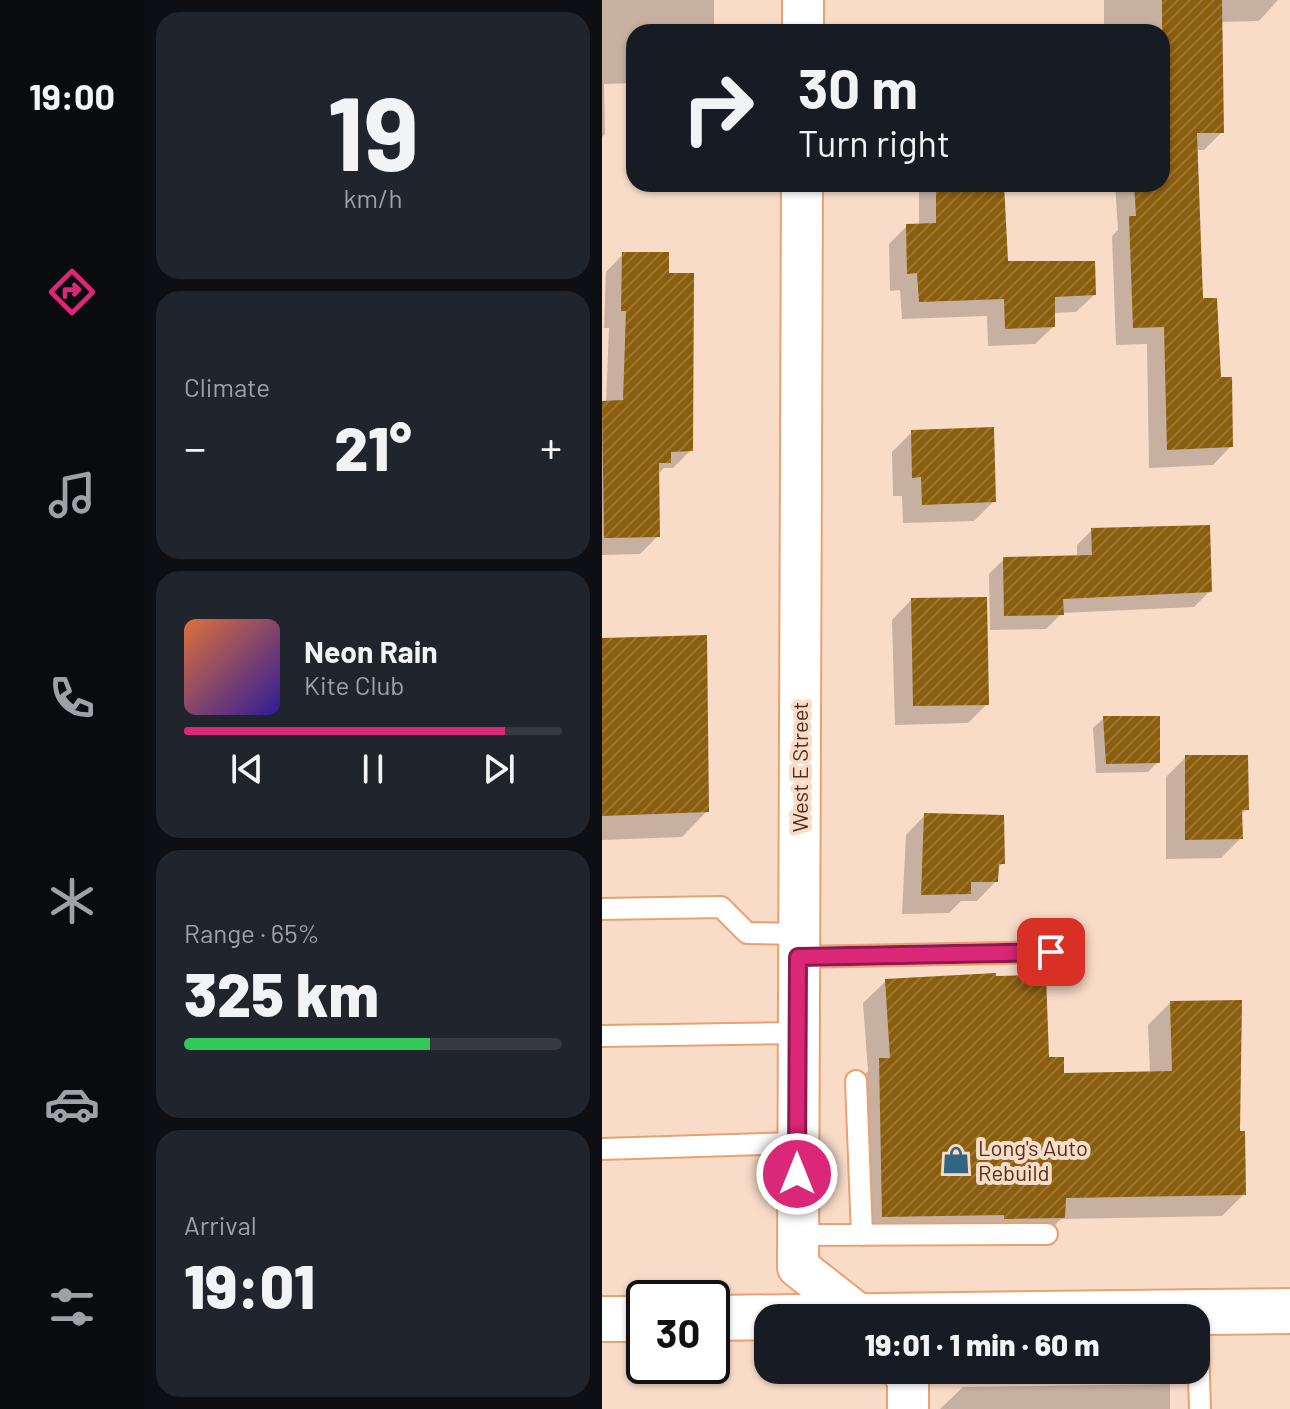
<!DOCTYPE html>
<meta charset="utf-8">
<style>
body{margin:0;font-family:Barlow,sans-serif;background:#20242c;color:#f1f3f6;height:100vh;display:flex;flex-direction:column;font-size:30px;white-space:nowrap}
*{box-sizing:border-box;margin:0}
p{font-size:26px;color:#9ea1a6}
.icon{flex:none;width:44px;height:44px;fill:none;stroke:currentColor;stroke-width:2;stroke-linecap:round;stroke-linejoin:round}
.map{position:relative;flex:1;overflow:hidden}
.panel{display:flex;flex-direction:column;gap:12px;padding:12px;background:#0d0f14;width:458px}
.panel>*{flex:none}
.guide{position:absolute;left:24px;top:24px;width:544px;height:168px;border-radius:24px;box-shadow:0 2px 6px #0004;background:#171b24;color:#f1f3f6;overflow:hidden}
.speed{position:absolute;left:24px;top:1280px;display:flex;gap:16px;font-size:40px;font-weight:700;text-align:center}
.speed>*{display:grid;place-content:center;width:104px;height:104px;border-radius:50%;background:#171b24;box-shadow:0 2px 6px #0004;line-height:1}
.speed .limit{border:4px solid #111;border-radius:12px;background:#fff;color:#111}
.pin{position:absolute;display:grid;place-items:center;width:68px;height:68px;color:#fff;margin:-34px;border-radius:16px;box-shadow:0 4px 12px #0006}
.me{position:absolute;width:88px;margin:-44px;rotate:0deg;stroke-linejoin:round;filter:drop-shadow(0 0 6px #0008)}
.turn{display:flex;align-items:center;gap:28px;height:168px;padding:0 40px;font-size:36px}
.turn .icon{width:104px;height:104px;stroke-width:2.5}
.turn b{display:block;font-size:56px;line-height:68px}
.big{font-size:60px;font-weight:800;line-height:1.1}
.panel .tile{flex:1;display:flex;flex-direction:column;justify-content:center;gap:12px;min-width:0;padding:0 28px;border-radius:24px;background:#20242c}
.panel .dial{align-items:center;gap:0}
.dial b{font-size:104px;line-height:1}
.song{display:flex;align-items:center;gap:24px}
.cover{width:96px;height:96px;border-radius:12px;background:linear-gradient(135deg,hsl(20 70% 55%),hsl(250 70% 35%))}
.played{height:8px;border-radius:4px;background:linear-gradient(90deg,#db2777 85%,#363941 85%)}
.keys{display:flex;justify-content:space-around;direction:ltr}
.heat{display:flex;justify-content:space-between;align-items:center;font-size:44px;direction:ltr}
.charge{height:12px;border-radius:6px;background:linear-gradient(90deg,#34c759 65%,#363941 0)}
.trip{position:absolute;left:152px;top:1304px;width:456px;height:80px;border-radius:24px;background:#171b24;box-shadow:0 2px 6px #0004;font-weight:800;line-height:80px;text-align:center}
main{display:flex;flex:1;min-height:0}
.menu{display:flex;flex-direction:column;width:144px;justify-content:space-around;align-items:center;background:#090b0e;color:#9ea1a6}
.menu .icon{width:56px;height:56px}
.menu .active{color:#db2777}
.menu b{font-size:36px;color:#f1f3f6}
.map>svg:first-child{display:block}
.shadow{fill:#0003}
.building{fill:url(#building-hatch)}
.lines{fill:none;stroke-linecap:round;stroke-linejoin:round}
.service-casing{stroke:#e8a271;stroke-width:24}
.minor-casing{stroke:#e8a271;stroke-width:44}
.secondary-casing{stroke:#e8a271;stroke-width:48}
.service{stroke:#fff;stroke-width:20}
.minor{stroke:#fff;stroke-width:40}
.secondary{stroke:#fff;stroke-width:44}
.route-casing{stroke:#8e194d;stroke-width:20}
.route{stroke:#db2777;stroke-width:14}
.labels{text-anchor:middle;dominant-baseline:central;stroke-width:8;stroke-linejoin:round;paint-order:stroke}
.street-label{font-size:22px;fill:#4e311d;stroke:#f9dcc8}
.poi-label{font-size:22px;fill:#4e311d;stroke:#f9dcc8;text-anchor:start}
</style>
<main>
<nav class="menu">
<b>19:00</b>
<svg class="icon active" aria-label="directions" viewBox="0 0 24 24"><path d="M12 3l9 9-9 9-9-9zM9 14v-3h6M13 9l2 2-2 2"/></svg>
<svg class="icon" aria-label="music" viewBox="0 0 24 24"><path d="M9 18V5l10-2v13"/><circle cx="6" cy="18" r="3"/><circle cx="16" cy="16" r="3"/></svg>
<svg class="icon" aria-label="phone" viewBox="0 0 24 24"><path d="M5 4h4l2 5-3 2q2 4 5 5l2-3 5 2v4C11 20 4 13 5 4z"/></svg>
<svg class="icon" aria-label="climate" viewBox="0 0 24 24"><path d="M12 3v18M4 7l16 10M4 17L20 7"/></svg>
<svg class="icon" aria-label="car" viewBox="0 0 24 24"><path d="M5 17H2v-5l4-1 3-4h7l3 4 3 1v5h-3M9 17h6M6 11h13"/><circle cx="7" cy="17" r="2"/><circle cx="17" cy="17" r="2"/></svg>
<svg class="icon" aria-label="filters" viewBox="0 0 24 24"><path d="M4 7h16M4 17h16"/><circle cx="9" cy="7" r="2"/><circle cx="15" cy="17" r="2"/></svg>
</nav>
<section class="panel">
<div class="tile dial"><b>19</b><p>km/h</p></div>
<div class="tile"><p>Climate</p>
<div class="heat"><a>−</a><b class="big">21°</b><a>+</a></div>
</div>
<div class="tile">
<div class="song"><i class="cover"></i><div><b>Neon Rain</b><p>Kite Club</p></div></div>
<div class="played"></div>
<div class="keys"><svg class="icon" aria-label="previous" viewBox="0 0 24 24"><path d="M18 5L8 12l10 7zM5 5v14"/></svg><svg class="icon" aria-label="pause" viewBox="0 0 24 24"><path d="M8 5v14M16 5v14"/></svg><svg class="icon" aria-label="next" viewBox="0 0 24 24"><path d="M6 5l10 7-10 7zM19 5v14"/></svg></div>
</div>
<div class="tile"><p>Range · 65%</p><b class="big">325 km</b><div class="charge"></div></div>
<div class="tile"><p>Arrival</p><b class="big">19:01</b></div>
</section>
<div class="map">
<svg width="688" height="1409" viewBox="0 0 688 1409">
<defs>
<pattern id="building-hatch" width="6" height="6" patternUnits="userSpaceOnUse" patternTransform="scale(2)"><rect width="6" height="6" fill="#8b5e0c"/><path d="M-1 1l2-2M0 6l6-6M5 7l2-2" fill="none" stroke="#9b7738"/></pattern>
</defs>
<rect width="100%" height="100%" fill="#f9dcc8"/>
<path class="shadow" d="M 0,0 L 112,0 L 112,32 L 32,32 L 32,83 L 2,84 L 3,134 L 0,137 Z
M 502,0 L 676,0 L 657,21 L 618,22 L 620,132 L 602,150 L 594,150 L 599,300 L 629,446 L 611,465 L 547,468 L 545,344 L 514,345 L 510,236 L 516,230 L 513,184 L 560,184 L 560,32 L 502,32 Z
M 317,184 L 400,184 L 404,263 L 492,295 L 474,312 L 451,313 L 451,327 L 433,344 L 386,346 L 385,316 L 300,319 L 298,290 L 288,291 L 287,244 L 305,226 L 317,226 Z
M 21,254 L 89,450 L 71,468 L 62,468 L 55,475 L 56,536 L 38,554 L 0,555 L 0,403 L 4,402 L 7,328 L 2,328 L 4,272 Z
M 310,432 L 392,501 L 372,521 L 301,523 L 300,496 L 291,496 L 290,452 Z
M 490,530 L 608,591 L 592,607 L 460,613 L 444,629 L 388,630 L 387,574 L 402,559 L 475,558 L 475,545 Z
M 309,600 L 385,704 L 366,723 L 293,725 L 290,620 Z
M 0,640 L 105,811 L 80,837 L 0,840 Z
M 502,718 L 556,762 L 546,772 L 494,773 L 491,728 Z
M 584,757 L 645,809 L 638,816 L 639,838 L 619,858 L 564,859 L 564,777 Z
M 323,815 L 401,863 L 394,870 L 394,881 L 375,901 L 359,901 L 347,913 L 300,914 L 304,835 Z
M 284,981 L 445,1059 L 460,1075 L 548,1074 L 546,1025 L 568,1003 L 636,1133 L 642,1194 L 620,1216 L 459,1219 L 439,1239 L 259,1238 L 255,1082 L 266,1071 L 261,1003 Z
M 568,1384 L 568,1409 L 338,1409 L 361,1387 Z"/>
<path class="building" d="M 560,0 L 620,0 L 622,133 L 595,133 L 601,298 L 615,298 L 619,377 L 630,377 L 631,447 L 565,450 L 562,327 L 531,328 L 527,216 L 534,216 L 532,184 L 560,184 Z
M 334,184 L 402,184 L 406,261 L 493,261 L 494,295 L 453,297 L 453,327 L 403,329 L 402,299 L 317,302 L 315,273 L 305,274 L 304,224 L 334,223 Z
M 20,252 L 67,252 L 67,273 L 92,273 L 91,451 L 69,452 L 69,463 L 57,463 L 58,537 L 2,538 L 0,401 L 21,400 L 24,311 L 19,311 Z
M 392,427 L 394,502 L 320,505 L 319,477 L 310,478 L 309,430 Z
M 608,525 L 610,592 L 461,599 L 462,615 L 402,616 L 401,557 L 490,555 L 489,528 Z
M 385,597 L 387,705 L 311,706 L 309,598 Z
M 105,635 L 107,812 L 0,816 L 0,638 Z
M 501,716 L 558,716 L 558,763 L 504,764 Z
M 583,755 L 646,755 L 647,810 L 640,810 L 641,839 L 583,840 Z
M 322,813 L 402,815 L 403,864 L 397,864 L 396,882 L 369,882 L 369,894 L 319,895 Z
M 394,973 L 394,976 L 444,975 L 447,1057 L 462,1057 L 462,1073 L 570,1071 L 568,1001 L 640,1000 L 638,1131 L 643,1131 L 644,1195 L 464,1198 L 463,1218 L 402,1219 L 402,1215 L 280,1217 L 277,1058 L 288,1058 L 283,979 Z"/>
<g class="lines">
<defs>
<path id="service" d="M 0,909 L 119,907 L 145,933 L 196,934
M 196,957 L 449,952
M 0,1036 L 195,1033
M 254,1081 L 260,1235
M 0,1149 L 195,1143
M 196,1235 L 445,1234
M 595,1312 L 598,1409"/>
<path id="minor" d="M 201,32 L 201,0
M 200,184 L 196,1267 L 261,1318
M 299,1370 L 306,1378 L 306,1409"/>
<path id="secondary" d="M 110,1318 L 688,1311
M 0,1319 L 42,1319"/>
</defs>
<use href="#service" class="service-casing"/>
<use href="#minor" class="minor-casing"/>
<use href="#secondary" class="secondary-casing"/>
<use href="#service" class="service"/>
<use href="#minor" class="minor"/>
<use href="#secondary" class="secondary"/>
</g>
<g class="lines">
<defs>
<path id="route" d="M 195,1174 L 196,957 L 449,952"/>
</defs>
<use href="#route" class="route-casing"/>
<use href="#route" class="route"/>
</g>
<defs>
<symbol id="shop-bare" viewBox="-9 -9 18 18"><path d="M-5-2.5h2.3a2.7 3.5 0 0 1 5.4 0H5L5.5 6h-11ZM-1.5-2.5h3a1.5 2.3 0 0 0-3 0Z" fill="#316582" stroke="#f9dcc8" stroke-width="2.5" paint-order="stroke"/></symbol>
</defs>
<g fill-rule="evenodd">
<use href="#shop-bare" x="334" y="1140" width="40" height="40"/>
</g>
<g class="labels">
<g class="street-label">
<text transform="translate(197 767) rotate(-90)">West E Street</text>
</g>
<g class="poi-label">
<text x="376" y="1147">Long's Auto<tspan x="376" dy="25">Rebuild</tspan></text>
</g>
</g>
</svg>
<div class="speed"><div class="limit">30</div></div>
<div class="pin" style="left:449px;top:952px;background:#d93025"><svg class="icon" aria-label="arrive" viewBox="0 0 24 24"><path d="M6 21V4h12l-3 4 3 4H6"/></svg></div>
<svg class="me" style="left:195px;top:1174px" viewBox="-20 -20 40 40"><circle r="17" fill="#db2777" stroke="#fff" stroke-width="3"/><path d="M0-11L8 9 0 5-8 9z" fill="#fff"/></svg>
<div class="trip">19:01 · 1 min · 60 m</div>
<div class="guide">
<div class="turn"><svg class="icon" aria-label="right" viewBox="0 0 24 24"><path d="M7 20v-9h11M14 6l5 5-5 5"/></svg><div><b>30 m</b>Turn right</div></div>
</div>
</div>
</main>
